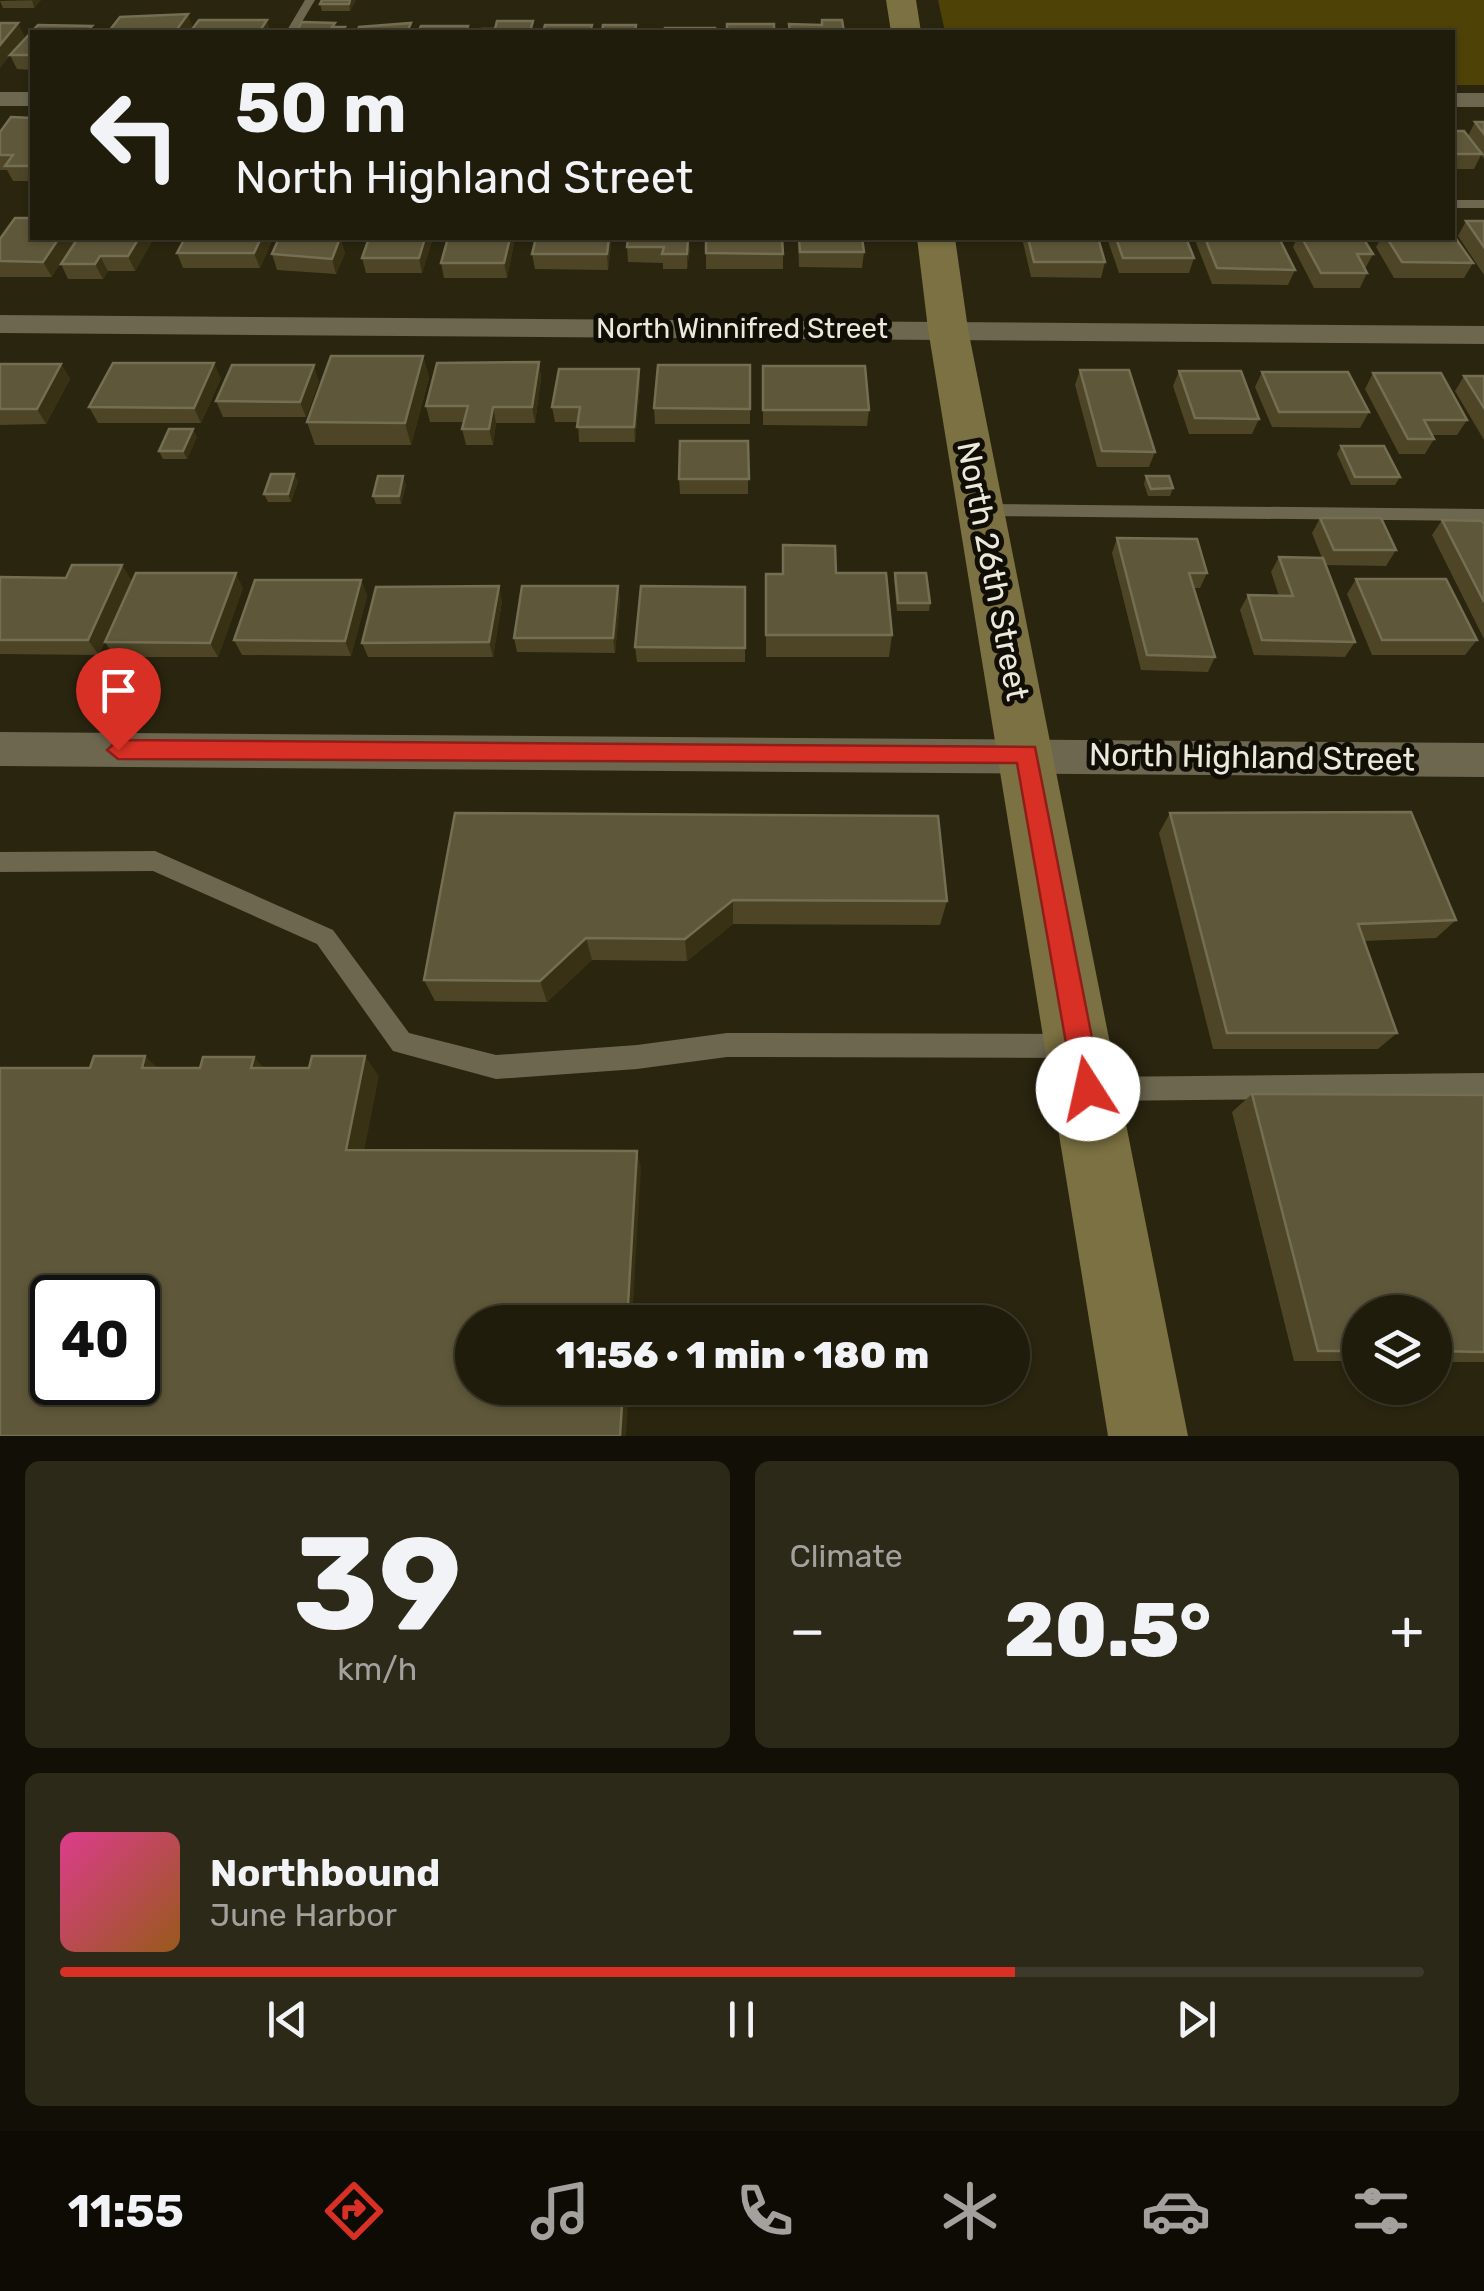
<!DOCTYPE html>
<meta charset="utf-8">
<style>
body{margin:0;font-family:Rubik,sans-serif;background:#2d2919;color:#f1f3f6;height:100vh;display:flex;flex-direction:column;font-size:38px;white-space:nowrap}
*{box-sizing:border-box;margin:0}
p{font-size:32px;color:#a2a19d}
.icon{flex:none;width:55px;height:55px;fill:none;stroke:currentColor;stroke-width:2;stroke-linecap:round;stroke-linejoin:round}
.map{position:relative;height:1436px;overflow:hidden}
.sheet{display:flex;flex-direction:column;gap:25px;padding:25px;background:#120f06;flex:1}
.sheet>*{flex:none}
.top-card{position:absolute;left:30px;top:30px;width:1425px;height:210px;border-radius:0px;box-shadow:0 2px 8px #0004,0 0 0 2px #3d3a2c;background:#201c0b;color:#f1f3f6;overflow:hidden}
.fabs{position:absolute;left:1342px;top:1295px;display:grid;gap:20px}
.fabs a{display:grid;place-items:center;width:110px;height:110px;border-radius:50%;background:#201c0b;box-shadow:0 2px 8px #0004,0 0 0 2px #3d3a2c;font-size:50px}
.speed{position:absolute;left:30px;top:1275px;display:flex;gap:20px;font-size:50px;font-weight:700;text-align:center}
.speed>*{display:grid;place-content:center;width:130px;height:130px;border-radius:50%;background:#201c0b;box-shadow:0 2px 8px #0004,0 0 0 2px #3d3a2c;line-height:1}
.speed .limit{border:5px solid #111;border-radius:15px;background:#fff;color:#111}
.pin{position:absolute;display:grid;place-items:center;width:85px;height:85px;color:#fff;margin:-102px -42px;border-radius:50% 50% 50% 0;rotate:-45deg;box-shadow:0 0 10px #0007}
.pin .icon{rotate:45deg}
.me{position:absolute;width:110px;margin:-55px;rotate:350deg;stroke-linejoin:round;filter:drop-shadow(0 0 8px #0008)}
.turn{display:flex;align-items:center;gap:35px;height:210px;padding:0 40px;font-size:45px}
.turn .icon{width:130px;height:130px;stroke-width:2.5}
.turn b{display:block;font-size:70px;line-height:85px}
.big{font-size:75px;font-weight:800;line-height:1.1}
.sheet .widget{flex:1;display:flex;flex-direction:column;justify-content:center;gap:15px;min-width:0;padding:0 35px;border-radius:15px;background:#2d2919}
.sheet .dial{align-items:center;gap:0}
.dial b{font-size:130px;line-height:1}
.song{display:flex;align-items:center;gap:30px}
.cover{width:120px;height:120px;border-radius:15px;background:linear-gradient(135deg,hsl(330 70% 55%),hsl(30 70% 35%))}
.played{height:10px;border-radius:5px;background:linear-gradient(90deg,#d93025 70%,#3d3a2c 70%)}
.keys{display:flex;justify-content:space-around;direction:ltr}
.heat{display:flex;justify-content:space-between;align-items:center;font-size:55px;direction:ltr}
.sheet .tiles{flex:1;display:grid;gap:25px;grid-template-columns:1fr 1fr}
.widget:last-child{grid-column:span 2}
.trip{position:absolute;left:455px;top:1305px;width:575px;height:100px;border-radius:50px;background:#201c0b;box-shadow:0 2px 8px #0004,0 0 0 2px #3d3a2c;font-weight:800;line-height:100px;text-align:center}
.menu{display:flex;height:160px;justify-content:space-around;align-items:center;background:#0d0b04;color:#a2a19d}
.menu .icon{width:70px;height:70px}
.menu .current{color:#d93025}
.menu b{font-size:45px;color:#f1f3f6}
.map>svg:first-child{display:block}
.green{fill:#4e4207}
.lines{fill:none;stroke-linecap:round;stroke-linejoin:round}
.lane{fill:#6d6750;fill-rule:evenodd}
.street{fill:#6d6750;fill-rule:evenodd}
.secondary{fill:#7c7142;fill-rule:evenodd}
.wall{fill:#4d4526}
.shaded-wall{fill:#383114}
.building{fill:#5e5739;stroke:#746e53;stroke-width:2.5;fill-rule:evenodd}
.route{fill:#d93025;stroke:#8d1f18;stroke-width:2.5}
.labels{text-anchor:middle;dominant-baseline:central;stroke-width:10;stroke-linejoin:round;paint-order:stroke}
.far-street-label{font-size:28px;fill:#ece9dc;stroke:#100e05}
.street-label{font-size:32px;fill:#ece9dc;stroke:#100e05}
</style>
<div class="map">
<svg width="1484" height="1436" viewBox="0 0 1484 1436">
<rect width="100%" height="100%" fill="#2a250f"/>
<path class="green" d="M 938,0 L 1484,0 L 1484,85 L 1453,85 L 1452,32 L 945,32 Z"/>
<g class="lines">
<path class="lane" d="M 305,0 L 315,0 L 296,32 L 286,32 Z
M 1452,200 L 1484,200 L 1484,208 L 1452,208 Z
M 981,504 L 1484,509 L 1484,521 L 981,516 L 972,510 Z
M 155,851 L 333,930 L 409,1033 L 496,1055 L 637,1045 L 727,1033 L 1068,1034 L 1077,1038 L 1080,1046 L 1077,1054 L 1068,1058 L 727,1057 L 637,1069 L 496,1079 L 393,1051 L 317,944 L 153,871 L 0,872 L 0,852 Z
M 1484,1073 L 1484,1097 L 1095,1101 L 1086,1098 L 1083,1089 L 1086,1080 L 1095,1077 Z"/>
<path class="street" d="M 0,92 L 32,92 L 32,106 L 0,106 Z
M 1452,93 L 1484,93 L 1484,107 L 1452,107 Z
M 0,315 L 1484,326 L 1484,344 L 0,333 Z
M 0,732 L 1484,743 L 1484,777 L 0,766 Z"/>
<path class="secondary" d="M 886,0 L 916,0 L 921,32 L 891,32 Z
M 917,238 L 955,238 L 968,329 L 1188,1436 L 1108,1436 L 928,329 Z"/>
</g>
<path class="wall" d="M 41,0 L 34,8 L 3,8 L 0,1 Z
M 356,0 L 350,11 L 322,11 L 320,4 Z
M 32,32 L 32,70 L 17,69 L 10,55 L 25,37 L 12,53 Z
M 32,118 L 32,181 L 13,181 L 7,170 L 0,170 L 0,132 Z
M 1475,122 L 1484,122 L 1484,159 L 1481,155 L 1474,169 L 1452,169 L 1452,131 L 1468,136 Z
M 32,218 L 52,277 L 0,277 L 0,261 Z
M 1466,221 L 1484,221 L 1484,275 L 1458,236 Z
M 154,238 L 135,271 L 108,271 L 103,279 L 68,279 L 61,264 Z
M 185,238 L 269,238 L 271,243 L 260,268 L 183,268 L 177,253 Z
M 340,238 L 345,253 L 336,274 L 277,270 L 272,254 Z
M 433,238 L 422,273 L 366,273 L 362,258 Z
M 515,238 L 507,278 L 444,278 L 441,263 Z
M 706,238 L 783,254 L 783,269 L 706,269 Z
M 798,238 L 862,238 L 864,252 L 862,268 L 799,267 Z
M 1022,238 L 1098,238 L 1105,262 L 1101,278 L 1031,277 Z
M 1107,238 L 1279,238 L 1295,270 L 1288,285 L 1212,284 L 1195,240 L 1187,240 L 1194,258 L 1189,273 L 1119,273 Z
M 1297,238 L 1363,238 L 1373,254 L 1365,269 L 1367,273 L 1360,288 L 1314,288 L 1293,247 Z
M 1381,238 L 1443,238 L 1473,263 L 1464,278 L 1394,278 L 1376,247 Z
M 611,244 L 608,270 L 535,269 L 532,254 Z
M 627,247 L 690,248 L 687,269 L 663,269 L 663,263 L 628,262 Z
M 423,356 L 429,378 L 411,445 L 315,445 L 307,422 Z
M 539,362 L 541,378 L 535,423 L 496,423 L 493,445 L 466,445 L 462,429 L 464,422 L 430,422 L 426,406 Z
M 0,364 L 61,364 L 70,379 L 46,424 L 0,425 Z
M 750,365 L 750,424 L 655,424 L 654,408 Z
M 763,366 L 869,410 L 867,426 L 763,425 Z
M 639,369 L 640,385 L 635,442 L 579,442 L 578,422 L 555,422 L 552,407 Z
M 1080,370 L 1155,452 L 1149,467 L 1097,467 L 1075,385 Z
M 1179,371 L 1259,419 L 1252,434 L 1189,434 L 1173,386 Z
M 1262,372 L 1369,412 L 1360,428 L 1272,427 L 1255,387 Z
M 1373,373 L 1467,420 L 1457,435 L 1432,435 L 1434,439 L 1425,454 L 1399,454 L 1365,389 Z
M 1464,376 L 1484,376 L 1484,440 L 1455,391 Z
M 221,378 L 201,423 L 98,423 L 89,407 Z
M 319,381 L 306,417 L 223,417 L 216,401 Z
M 197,437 L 187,459 L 163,459 L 159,451 Z
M 748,441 L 748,494 L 680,494 L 679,479 Z
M 1341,446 L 1400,477 L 1395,485 L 1351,485 L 1337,454 Z
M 1146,476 L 1173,488 L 1170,496 L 1148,496 L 1144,484 Z
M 298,481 L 291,502 L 268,502 L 264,494 Z
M 406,484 L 401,504 L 376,504 L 373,496 Z
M 1320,518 L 1396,550 L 1386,566 L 1326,565 L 1355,642 L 1345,657 L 1254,655 L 1240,610 L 1248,595 L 1279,596 L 1271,572 L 1279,557 L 1322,558 L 1312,533 Z
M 1442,520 L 1484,524 L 1484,639 L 1432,535 Z
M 1117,538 L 1207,573 L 1200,588 L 1194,588 L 1215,657 L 1208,672 L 1141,670 L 1112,553 Z
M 783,545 L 836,573 L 892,635 L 889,657 L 766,657 L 766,574 L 782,574 Z
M 122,565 L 131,580 L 99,655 L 0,654 L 0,577 L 66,578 Z
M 895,573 L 930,603 L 929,611 L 897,611 L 894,580 Z
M 1356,579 L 1477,640 L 1465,655 L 1372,655 L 1347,594 Z
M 361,580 L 367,596 L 351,656 L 242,655 L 234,640 Z
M 618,586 L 620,601 L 615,653 L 517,652 L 514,638 Z
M 745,587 L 745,662 L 637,662 L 635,647 Z
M 243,588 L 218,657 L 115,657 L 105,642 Z
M 502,601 L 493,657 L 368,657 L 362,643 Z
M 455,813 L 947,901 L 940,925 L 733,924 L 687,961 L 592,960 L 547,1002 L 435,1001 L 424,980 Z
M 1170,813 L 1456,920 L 1436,938 L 1364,941 L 1397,1033 L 1378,1049 L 1213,1049 L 1159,833 Z
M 1252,1094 L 1484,1095 L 1484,1362 L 1435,1362 L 1435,1312 L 1360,1312 L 1360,1361 L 1294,1361 L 1232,1112 Z"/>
<path class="shaded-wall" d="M 32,0 L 41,0 L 34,8 Z
M 350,0 L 356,0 L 350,11 L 349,4 Z
M 188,14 L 193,28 L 190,32 L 175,32 Z
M 267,20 L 270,32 L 259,32 Z
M 18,23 L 25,37 L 0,68 L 0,45 Z
M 59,238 L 77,238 L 52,277 L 43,262 Z
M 139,238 L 154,238 L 135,271 L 128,256 Z
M 261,238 L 269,238 L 271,243 L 260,268 L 254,253 Z
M 340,238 L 345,253 L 336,274 L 332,259 Z
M 425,238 L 433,238 L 422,273 L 419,258 Z
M 510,238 L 515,238 L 507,278 L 504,263 Z
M 609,238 L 611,238 L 611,244 L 608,270 L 607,254 Z
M 689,238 L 690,248 L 687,269 L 687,254 Z
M 100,256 L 108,271 L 103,279 L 95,264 Z
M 423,356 L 429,378 L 411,445 L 405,423 Z
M 539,362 L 541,378 L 535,423 L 532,407 Z
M 214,363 L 221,378 L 201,423 L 194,408 Z
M 61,364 L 70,379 L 46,424 L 37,409 Z
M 314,365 L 319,381 L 306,417 L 300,402 Z
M 639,369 L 640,385 L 635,442 L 634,427 Z
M 493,407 L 496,423 L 493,445 L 489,429 Z
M 193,429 L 197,437 L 187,459 L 183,451 Z
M 294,474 L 298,481 L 291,502 L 288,494 Z
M 403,476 L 406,484 L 401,504 L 399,496 Z
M 122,565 L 131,580 L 99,655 L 88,640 Z
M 236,573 L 243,588 L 218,657 L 210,643 Z
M 361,580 L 367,596 L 351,656 L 345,641 Z
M 499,586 L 502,601 L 493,657 L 489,642 Z
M 618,586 L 620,601 L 615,653 L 613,638 Z
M 733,900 L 733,924 L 687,961 L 685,939 Z
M 586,938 L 592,960 L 547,1002 L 540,981 Z
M 145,1056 L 167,1076 L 142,1068 Z
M 365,1056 L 379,1076 L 361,1167 L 346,1150 Z
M 254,1057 L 272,1076 L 251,1068 Z
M 637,1151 L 641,1168 L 632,1322 L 627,1322 Z
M 623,1388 L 629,1388 L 626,1436 L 620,1436 Z"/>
<path class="building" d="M 322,0 L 350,0 L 349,4 L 320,4 Z
M 188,14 L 175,32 L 109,31 L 120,17 Z
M 199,20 L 267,20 L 259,32 L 190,32 Z
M 822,20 L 842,20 L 844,32 L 790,32 L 789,24 L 822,25 Z
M 497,21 L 533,21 L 530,32 L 481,32 L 482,29 L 495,29 Z
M 302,22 L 335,23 L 332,27 L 345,27 L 342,32 L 296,32 Z
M 0,23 L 18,23 L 0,45 Z
M 411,23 L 407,32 L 357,32 L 359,27 Z
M 727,24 L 774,24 L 774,32 L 727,32 Z
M 38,25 L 92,26 L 86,32 L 32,32 L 32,55 L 10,55 Z
M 545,25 L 592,25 L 590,32 L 543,32 Z
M 603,25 L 636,25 L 635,32 L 652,32 L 602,32 Z
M 421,26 L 468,26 L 466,32 L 418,32 Z
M 665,28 L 715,28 L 715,32 L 665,32 Z
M 11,117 L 32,118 L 32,166 L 5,166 L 13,155 L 0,155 L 0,132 Z
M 1475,122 L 1484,122 L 1484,134 Z
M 1452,131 L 1464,131 L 1482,154 L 1452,154 Z
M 15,218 L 32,218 L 32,238 L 59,238 L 43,262 L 0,261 L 0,239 Z
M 1466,221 L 1484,221 L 1484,247 Z
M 78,238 L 139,238 L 128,256 L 100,256 L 95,264 L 61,264 Z
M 185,238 L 261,238 L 254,253 L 177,253 Z
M 279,238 L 340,238 L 332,259 L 272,254 Z
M 369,238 L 425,238 L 419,258 L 362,258 Z
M 448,238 L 510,238 L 504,263 L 441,263 Z
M 536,238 L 609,238 L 607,254 L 532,254 Z
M 628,238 L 688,238 L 687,254 L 662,254 L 664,247 L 627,247 Z
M 706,238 L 782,238 L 783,254 L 706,253 Z
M 799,238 L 862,238 L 864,252 L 800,252 Z
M 1028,238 L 1098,238 L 1105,262 L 1034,262 Z
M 1116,238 L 1186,238 L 1194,258 L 1123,258 Z
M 1205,238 L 1279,238 L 1295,270 L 1217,268 Z
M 1302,238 L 1363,238 L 1373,254 L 1357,254 L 1367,273 L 1321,273 Z
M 1387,238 L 1456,239 L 1473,263 L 1402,262 Z
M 331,356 L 423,356 L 405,423 L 307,422 Z
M 539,362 L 532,407 L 493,407 L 489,429 L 462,429 L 468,406 L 426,406 L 437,363 Z
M 113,363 L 214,363 L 194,408 L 89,407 Z
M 0,364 L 61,364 L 37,409 L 0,409 Z
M 232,365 L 314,365 L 300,402 L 216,401 Z
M 658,365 L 750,365 L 750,409 L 654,408 Z
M 763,366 L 865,366 L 869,410 L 763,410 Z
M 559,369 L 639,369 L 634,427 L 577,427 L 580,407 L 552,407 Z
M 1080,370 L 1129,370 L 1155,452 L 1102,451 Z
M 1179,371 L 1241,371 L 1259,419 L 1195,418 Z
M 1262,372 L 1348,372 L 1369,412 L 1279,412 Z
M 1373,373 L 1441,373 L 1467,420 L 1424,420 L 1434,439 L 1408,439 Z
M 1464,376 L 1484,376 L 1484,408 Z
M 169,429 L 193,429 L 183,451 L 159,451 Z
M 680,441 L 748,441 L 749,479 L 679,479 Z
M 1341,446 L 1384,446 L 1400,477 L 1355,477 Z
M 271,474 L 294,474 L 288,494 L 264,494 Z
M 378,476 L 403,476 L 399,496 L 373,496 Z
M 1146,476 L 1169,476 L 1173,488 L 1151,489 Z
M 1320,518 L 1381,518 L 1396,550 L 1334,550 Z
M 1442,520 L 1482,521 L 1484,524 L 1484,602 Z
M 1117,538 L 1197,539 L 1207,573 L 1189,573 L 1215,657 L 1147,655 Z
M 783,545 L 835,546 L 836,573 L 886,573 L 892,635 L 766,635 L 766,574 L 783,574 Z
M 1279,557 L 1323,558 L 1355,642 L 1262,640 L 1248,595 L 1293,596 Z
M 72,565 L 122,565 L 88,640 L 0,640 L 0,577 L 66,578 Z
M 136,573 L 236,573 L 210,643 L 105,642 Z
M 895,573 L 926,573 L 930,603 L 898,603 Z
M 1356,579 L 1446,579 L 1477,640 L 1382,640 Z
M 255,580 L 361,580 L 345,641 L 234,640 Z
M 499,586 L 489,642 L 362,643 L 376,587 Z
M 522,586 L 618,586 L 613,638 L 514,638 Z
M 641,586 L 745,587 L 745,648 L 635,647 Z
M 1411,812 L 1456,920 L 1358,924 L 1397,1033 L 1227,1033 L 1170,813 Z
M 455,813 L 938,816 L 947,901 L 733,900 L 685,939 L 586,938 L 540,981 L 424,980 Z
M 94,1056 L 145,1056 L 142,1068 L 200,1068 L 203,1057 L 254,1057 L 251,1068 L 309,1068 L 312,1056 L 365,1056 L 346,1150 L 637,1151 L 627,1322 L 472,1322 L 472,1388 L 623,1388 L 620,1436 L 0,1436 L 0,1068 L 90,1068 ZM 52,1298 L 138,1298 L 138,1382 L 52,1382 Z
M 1252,1094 L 1484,1095 L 1484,1352 L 1435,1351 L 1435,1312 L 1360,1312 L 1360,1351 L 1318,1351 Z"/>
<path class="route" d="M 118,740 L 1035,747 L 1102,1089 L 1098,1099 L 1088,1103 L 1078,1099 L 1074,1089 L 1017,763 L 118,759 L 107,750 Z"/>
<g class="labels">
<g class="far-street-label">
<text x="742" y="328">North Winnifred Street</text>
</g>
<g class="street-label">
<text transform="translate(993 571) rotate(79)">North 26th Street</text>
<text transform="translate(1252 757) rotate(1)">North Highland Street</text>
</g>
</g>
</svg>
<div class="fabs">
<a><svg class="icon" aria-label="layers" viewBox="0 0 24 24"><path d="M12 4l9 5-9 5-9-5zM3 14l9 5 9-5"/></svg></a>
</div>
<div class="speed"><div class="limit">40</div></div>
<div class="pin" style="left:118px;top:750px;background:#d93025"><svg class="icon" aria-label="arrive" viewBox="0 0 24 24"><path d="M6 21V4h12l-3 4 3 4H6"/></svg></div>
<svg class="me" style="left:1088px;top:1089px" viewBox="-20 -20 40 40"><circle r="19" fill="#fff"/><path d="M0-13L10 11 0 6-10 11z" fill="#d93025"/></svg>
<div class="trip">11:56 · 1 min · 180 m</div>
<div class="top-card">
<div class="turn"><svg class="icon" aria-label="left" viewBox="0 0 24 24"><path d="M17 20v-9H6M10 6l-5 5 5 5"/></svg><div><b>50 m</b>North Highland Street</div></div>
</div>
</div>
<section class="sheet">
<div class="tiles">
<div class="widget dial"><b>39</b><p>km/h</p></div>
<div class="widget"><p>Climate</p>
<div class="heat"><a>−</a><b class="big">20.5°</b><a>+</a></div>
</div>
<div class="widget">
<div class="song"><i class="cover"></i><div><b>Northbound</b><p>June Harbor</p></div></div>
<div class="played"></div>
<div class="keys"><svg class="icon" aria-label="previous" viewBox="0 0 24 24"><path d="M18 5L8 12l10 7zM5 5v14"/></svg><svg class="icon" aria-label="pause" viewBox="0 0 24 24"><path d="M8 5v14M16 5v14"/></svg><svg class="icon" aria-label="next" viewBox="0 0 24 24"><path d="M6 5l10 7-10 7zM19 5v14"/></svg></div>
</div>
</div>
</section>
<nav class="menu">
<b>11:55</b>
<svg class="icon current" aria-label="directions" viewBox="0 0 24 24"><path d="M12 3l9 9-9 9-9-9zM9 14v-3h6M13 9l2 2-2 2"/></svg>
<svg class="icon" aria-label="music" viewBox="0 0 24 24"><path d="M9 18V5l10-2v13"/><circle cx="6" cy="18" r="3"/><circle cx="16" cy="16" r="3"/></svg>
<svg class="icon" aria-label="phone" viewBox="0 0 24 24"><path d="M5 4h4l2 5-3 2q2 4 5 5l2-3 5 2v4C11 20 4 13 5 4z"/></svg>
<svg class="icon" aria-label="climate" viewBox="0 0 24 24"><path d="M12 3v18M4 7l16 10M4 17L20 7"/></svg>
<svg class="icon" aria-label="car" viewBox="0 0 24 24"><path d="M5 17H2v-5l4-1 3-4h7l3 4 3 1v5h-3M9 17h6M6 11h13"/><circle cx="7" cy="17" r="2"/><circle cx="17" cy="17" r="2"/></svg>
<svg class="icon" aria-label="filters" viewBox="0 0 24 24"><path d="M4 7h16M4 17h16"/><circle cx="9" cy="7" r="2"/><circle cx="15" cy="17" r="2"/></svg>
</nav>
